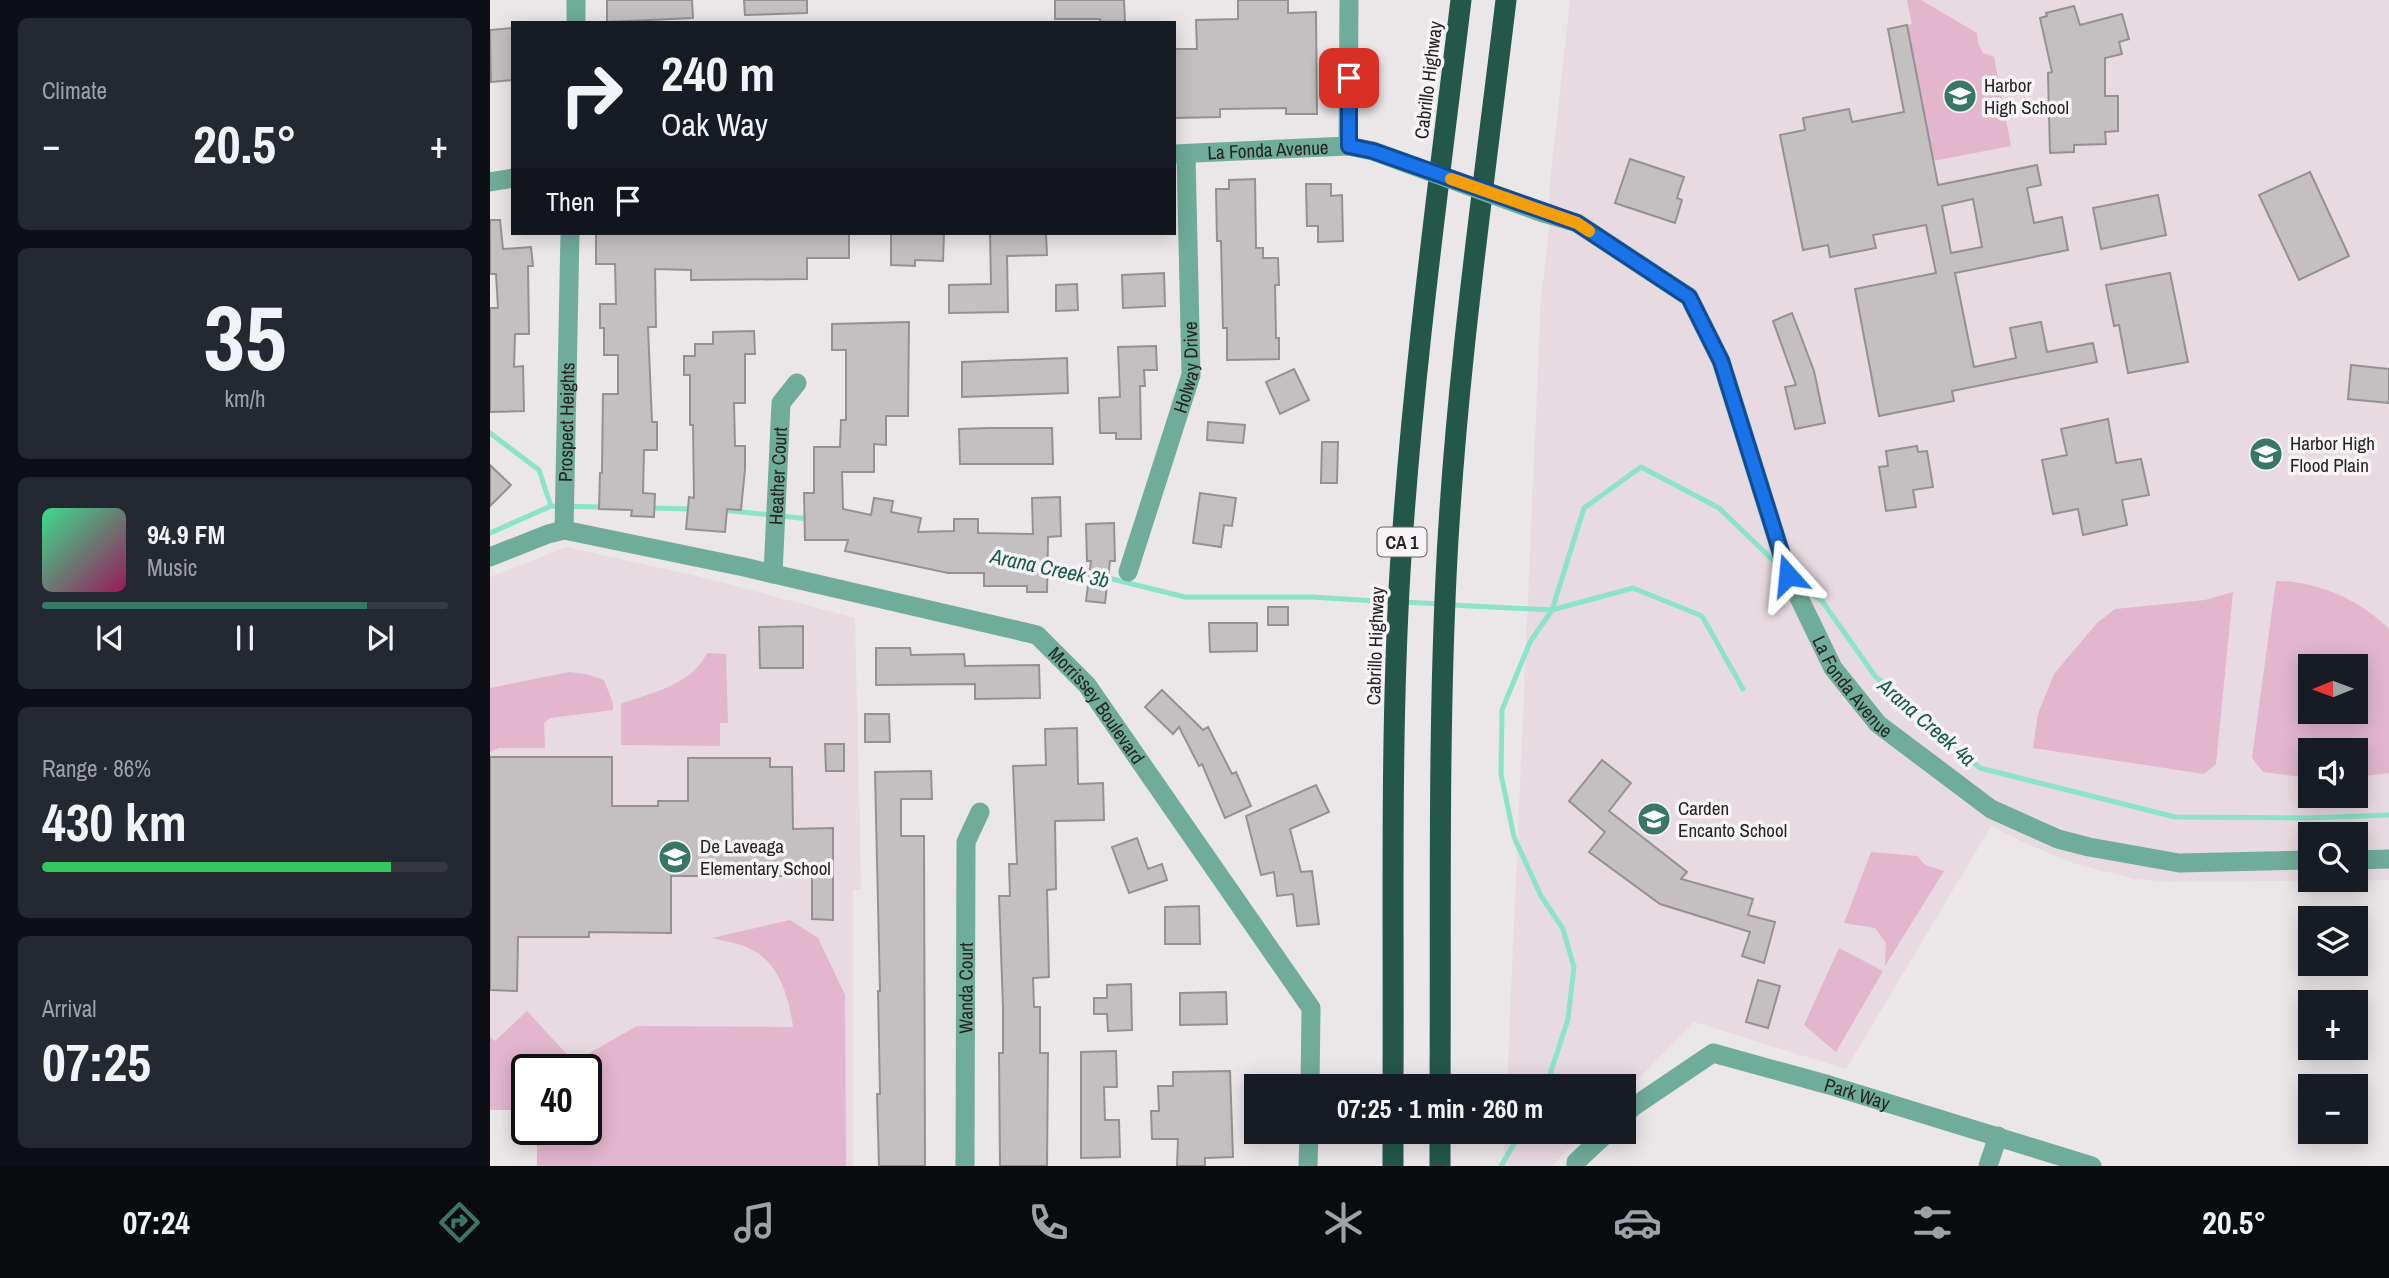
<!DOCTYPE html>
<meta charset="utf-8">
<style>
body{margin:0;font-family:"Archivo Narrow",sans-serif;background:#242831;color:#f1f3f6;height:100vh;display:flex;flex-direction:column;font-size:26px;white-space:nowrap}
*{box-sizing:border-box;margin:0}
p{font-size:23px;color:#9ea1a6}
.icon{flex:none;width:38px;height:38px;fill:none;stroke:currentColor;stroke-width:2;stroke-linecap:round;stroke-linejoin:round}
.map{position:relative;flex:1;overflow:hidden}
.sheet{display:flex;flex-direction:column;gap:18px;padding:18px;background:#0d0f14;width:490px}
.sheet>*{flex:none}
.top-card{position:absolute;left:21px;top:21px;width:665px;height:214px;border-radius:0px;box-shadow:0 4px 18px #0003;background:#171b24;color:#f1f3f6;overflow:hidden}
.needle{width:46px;rotate:269deg}
.tools{position:absolute;left:1808px;top:654px;display:grid;gap:14px}
.tools a{display:grid;place-items:center;width:70px;height:70px;border-radius:0px;background:#171b24;box-shadow:0 4px 18px #0003;font-size:35px}
.speed{position:absolute;left:21px;top:1054px;display:flex;gap:14px;font-size:35px;font-weight:700;text-align:center}
.speed>*{display:grid;place-content:center;width:91px;height:91px;border-radius:50%;background:#171b24;box-shadow:0 4px 18px #0003;line-height:1}
.speed .limit{border:4px solid #111;border-radius:10px;background:#fff;color:#111}
.pin{position:absolute;display:grid;place-items:center;width:60px;height:60px;color:#fff;margin:-30px;border-radius:14px;box-shadow:0 4px 10px #0006}
.me{position:absolute;width:77px;margin:-38px;rotate:342deg;stroke-linejoin:round;filter:drop-shadow(0 0 5px #0008)}
.turn{display:flex;align-items:center;gap:24px;height:147px;padding:0 35px;font-size:32px}
.turn .icon{width:91px;height:91px;stroke-width:2.5}
.turn b{display:block;font-size:49px;line-height:60px}
.then{display:flex;align-items:center;height:66px;padding:0 35px;background:#0003;gap:14px;font-size:26px}
.big{font-size:52px;font-weight:700;line-height:1.1}
.sheet .card{flex:1;display:flex;flex-direction:column;justify-content:center;gap:10px;min-width:0;padding:0 24px;border-radius:10px;background:#242831}
.sheet .dial{align-items:center;gap:0}
.dial b{font-size:91px;line-height:1}
.song{display:flex;align-items:center;gap:21px}
.cover{width:84px;height:84px;border-radius:10px;background:linear-gradient(135deg,hsl(150 70% 55%),hsl(330 70% 35%))}
.played{height:7px;border-radius:4px;background:linear-gradient(90deg,#387766 80%,#363941 80%)}
.keys{display:flex;justify-content:space-around;direction:ltr}
.heat{display:flex;justify-content:space-between;align-items:center;font-size:38px;direction:ltr}
.charge{height:10px;border-radius:5px;background:linear-gradient(90deg,#34c759 86%,#363941 0)}
.trip{position:absolute;left:754px;top:1074px;width:392px;height:70px;border-radius:0px;background:#171b24;box-shadow:0 4px 18px #0003;font-weight:700;line-height:70px;text-align:center}
.tabs{display:flex;height:112px;justify-content:space-around;align-items:center;background:#090b0e;color:#9ea1a6}
.tabs .icon{width:49px;height:49px}
.tabs .selected{color:#387766}
.tabs b{font-size:32px;color:#f1f3f6}
main{display:flex;flex:1;min-height:0}
.map>svg:first-child{display:block}
.built{fill:#e7dae0;fill-rule:evenodd}
.green{fill:#e3b6cc;fill-rule:evenodd}
.lines{fill:none;stroke-linecap:round;stroke-linejoin:round}
.stream{stroke:#8be3c9;stroke-width:5}
.building{fill:#c4c0c2;stroke:#959193;stroke-width:2;fill-rule:evenodd}
.minor{stroke:#70ac9a;stroke-width:19}
.tertiary{stroke:#70ac9a;stroke-width:19}
.motorway{stroke:#225749;stroke-width:21}
.tertiary-bridge{stroke:#70ac9a;stroke-width:19}
.route-casing{stroke:#114b97;stroke-width:18}
.route{stroke:#1a73e8;stroke-width:12}
.slow{stroke:#f59e0b;stroke-width:12}
.labels{text-anchor:middle;dominant-baseline:central;stroke-width:7;stroke-linejoin:round;paint-order:stroke}
.shield{fill:#f8f3f6;stroke:#646263;stroke-width:2}
.shield-label{font-size:18px;font-weight:bold;fill:#252424}
.street-label{font-size:19px;fill:#252424;stroke:#f8f3f6}
.poi-label{font-size:19px;fill:#252424;stroke:#f8f3f6;text-anchor:start}
.water-label{font-size:21px;font-style:italic;fill:#135b4a;stroke:#f8f3f6}
</style>
<main>
<section class="sheet">
<div class="card"><p>Climate</p>
<div class="heat"><a>−</a><b class="big">20.5°</b><a>+</a></div>
</div>
<div class="card dial"><b>35</b><p>km/h</p></div>
<div class="card">
<div class="song"><i class="cover"></i><div><b>94.9 FM</b><p>Music</p></div></div>
<div class="played"></div>
<div class="keys"><svg class="icon" aria-label="previous" viewBox="0 0 24 24"><path d="M18 5L8 12l10 7zM5 5v14"/></svg><svg class="icon" aria-label="pause" viewBox="0 0 24 24"><path d="M8 5v14M16 5v14"/></svg><svg class="icon" aria-label="next" viewBox="0 0 24 24"><path d="M6 5l10 7-10 7zM19 5v14"/></svg></div>
</div>
<div class="card"><p>Range · 86%</p><b class="big">430 km</b><div class="charge"></div></div>
<div class="card"><p>Arrival</p><b class="big">07:25</b></div>
</section>
<div class="map">
<svg width="1899" height="1166" viewBox="0 0 1899 1166">
<rect width="100%" height="100%" fill="#ebe6e8"/>
<path class="built" d="M 1080,0 L 1899,0 L 1899,880 L 1866,880 L 1866,835 L 1820,835 L 1820,880 L 1859,880 L 1680,882 L 1645,879 L 1586,864 L 1535,843 L 1501,826 L 1356,1069 L 1204,1022 L 1134,1093 L 1134,1087 L 1017,1087 L 1051,300 L 1059,230 L 1060,183 ZM 1820,667 L 1866,667 L 1866,712 L 1820,712 ZM 1820,751 L 1866,751 L 1866,796 L 1820,796 Z
M 76,547 L 207,576 L 365,618 L 371,889 L 363,890 L 363,1166 L 47,1166 L 47,1129 L 96,1129 L 96,1069 L 37,1069 L 0,1109 L 0,577 Z
M 1015,1132 L 1095,1132 L 1062,1166 L 1014,1166 Z"/>
<path class="green" d="M 1417,0 L 1431,0 L 1487,33 L 1488,43 L 1493,53 L 1504,57 L 1521,146 L 1443,161 L 1417,25 L 1422,24 Z
M 1786,581 C 1827,581 1870,600 1899,629 L 1899,773 L 1866,777 L 1866,751 L 1820,751 L 1820,778 L 1773,772 L 1762,758 ZM 1820,667 L 1866,667 L 1866,712 L 1820,712 Z
M 1743,592 L 1726,764 L 1714,774 L 1543,748 L 1548,714 L 1564,674 L 1607,623 L 1625,609 L 1715,600 Z
M 217,653 L 236,654 L 238,723 L 230,723 L 230,746 L 131,745 L 131,704 C 162,692 201,686 217,653 Z
M 79,672 L 96,674 L 114,680 L 123,703 L 123,710 L 60,718 L 54,723 L 55,748 L 9,748 L 0,752 L 0,688 Z
M 1381,852 L 1427,856 L 1435,865 L 1454,871 L 1395,966 L 1396,943 L 1385,928 L 1354,923 Z
M 300,920 L 328,938 L 355,995 L 356,1166 L 47,1166 L 47,1129 L 96,1129 L 96,1069 L 37,1069 L 37,1110 L 0,1110 L 0,1037 L 5,1041 L 37,1011 L 84,1062 L 147,1026 L 303,1027 C 299,997 289,962 259,948 C 248,943 234,941 222,938 Z
M 1349,948 L 1393,971 L 1346,1052 L 1314,1025 Z"/>
<g class="lines">
<path class="stream" d="M 0,433 L 49,470 L 61,506
M 158,508 L 204,509
M 232,510 L 281,515
M 291,516 L 319,519
M 0,533 L 61,506 L 113,507
M 552,564 L 604,575
M 614,577 L 695,597 L 821,597 L 903,602
M 1310,584 L 1332,601 L 1385,676 L 1490,768 L 1685,817 L 1817,818 L 1899,815
M 912,602 L 952,604
M 961,605 L 1062,610 L 1143,588 L 1212,616 L 1253,689
M 1056,1087 L 1078,1019 L 1084,967 L 1073,929 L 1051,896 L 1024,837 L 1011,774 L 1012,710 L 1040,642 L 1062,610 L 1094,508 L 1151,467 L 1229,508 L 1287,564
M 1011,1166 L 1031,1132"/>
</g>
<path class="building" d="M 117,0 L 202,0 L 203,18 L 117,22 Z
M 254,0 L 317,0 L 317,13 L 255,15 Z
M 565,0 L 634,0 L 635,23 L 611,23 L 610,19 L 565,19 Z
M 748,0 L 798,0 L 798,13 L 826,12 L 827,114 L 796,114 L 796,108 L 730,109 L 730,117 L 684,118 L 684,49 L 707,49 L 706,20 L 748,19 Z
M 1584,6 L 1590,25 L 1632,14 L 1639,39 L 1629,42 L 1632,54 L 1615,58 L 1615,96 L 1628,96 L 1628,131 L 1615,132 L 1616,144 L 1584,145 L 1584,152 L 1560,153 L 1558,73 L 1562,72 L 1550,18 L 1557,16 L 1556,13 Z
M 1417,25 L 1448,185 L 1547,165 L 1551,185 L 1537,188 L 1544,223 L 1572,217 L 1578,250 L 1465,273 L 1484,367 L 1526,358 L 1520,328 L 1551,322 L 1557,352 L 1603,343 L 1607,362 L 1462,391 L 1464,401 L 1389,416 L 1365,289 L 1446,273 L 1436,225 L 1383,235 L 1386,248 L 1340,257 L 1338,245 L 1313,250 L 1290,135 L 1315,130 L 1313,118 L 1359,109 L 1362,122 L 1414,112 L 1398,29 ZM 1483,199 L 1492,247 L 1461,253 L 1452,206 Z
M 23,28 L 23,80 L 1,82 L 0,30 Z
M 1140,159 L 1194,177 L 1187,198 L 1192,200 L 1185,223 L 1125,203 Z
M 1820,172 L 1859,256 L 1809,280 L 1769,195 Z
M 765,179 L 766,248 L 773,248 L 773,258 L 788,258 L 789,285 L 785,285 L 786,338 L 789,338 L 789,359 L 737,360 L 737,328 L 733,328 L 731,241 L 727,241 L 726,189 L 739,189 L 739,180 Z
M 816,184 L 841,184 L 841,196 L 852,195 L 853,241 L 828,242 L 828,226 L 817,226 Z
M 1668,195 L 1676,235 L 1611,249 L 1603,208 Z
M 0,220 L 10,220 L 13,249 L 41,247 L 43,266 L 38,266 L 39,334 L 25,334 L 24,367 L 33,366 L 34,411 L 0,412 L 0,308 L 8,308 L 6,274 L 0,274 Z
M 106,233 L 359,233 L 359,258 L 317,258 L 317,279 L 201,280 L 201,270 L 165,269 L 166,327 L 158,327 L 162,422 L 167,422 L 167,450 L 154,450 L 153,493 L 165,494 L 164,517 L 141,516 L 142,510 L 109,509 L 110,473 L 112,473 L 113,394 L 128,394 L 128,355 L 114,355 L 114,328 L 110,328 L 110,304 L 126,304 L 125,264 L 106,264 Z
M 401,233 L 454,233 L 453,261 L 425,260 L 425,266 L 401,265 Z
M 500,233 L 556,233 L 557,255 L 517,256 L 518,312 L 459,313 L 459,285 L 501,284 Z
M 674,273 L 675,306 L 633,308 L 632,275 Z
M 1680,273 L 1698,362 L 1638,373 L 1629,325 L 1624,326 L 1616,285 Z
M 587,284 L 588,310 L 566,311 L 566,285 Z
M 1302,313 L 1324,371 L 1335,423 L 1305,429 L 1295,387 L 1306,385 L 1283,321 Z
M 419,322 L 418,416 L 396,416 L 396,445 L 384,444 L 384,472 L 352,472 L 353,509 L 381,515 L 384,498 L 403,501 L 401,512 L 431,518 L 428,532 L 464,531 L 464,519 L 488,519 L 488,533 L 543,534 L 542,498 L 570,497 L 571,536 L 558,537 L 557,592 L 537,592 L 537,586 L 494,586 L 494,573 L 458,573 L 355,551 L 358,540 L 315,540 L 314,493 L 324,493 L 324,447 L 350,447 L 351,420 L 356,420 L 356,350 L 342,350 L 342,324 Z
M 264,331 L 265,354 L 255,354 L 255,403 L 244,403 L 245,446 L 255,446 L 255,469 L 251,510 L 237,509 L 235,532 L 196,529 L 199,497 L 204,498 L 203,425 L 200,425 L 200,375 L 194,375 L 194,356 L 205,356 L 205,344 L 223,344 L 223,332 Z
M 666,346 L 667,370 L 654,370 L 655,386 L 650,386 L 651,439 L 626,439 L 626,433 L 610,433 L 609,398 L 630,397 L 628,347 Z
M 577,358 L 578,393 L 472,397 L 472,362 Z
M 1861,365 L 1899,369 L 1899,403 L 1858,399 Z
M 804,369 L 819,400 L 790,414 L 776,382 Z
M 1618,419 L 1626,463 L 1651,459 L 1659,495 L 1632,500 L 1637,525 L 1593,535 L 1588,509 L 1563,514 L 1552,460 L 1577,455 L 1571,429 Z
M 718,422 L 755,425 L 753,443 L 717,440 Z
M 499,428 L 562,428 L 563,464 L 470,464 L 469,429 Z
M 832,442 L 848,442 L 847,483 L 831,483 Z
M 1427,446 L 1428,452 L 1437,451 L 1443,487 L 1423,490 L 1426,507 L 1396,511 L 1389,467 L 1398,466 L 1396,451 Z
M 0,465 L 21,485 L 0,506 Z
M 710,493 L 746,498 L 742,526 L 734,525 L 731,547 L 703,543 Z
M 624,523 L 625,561 L 620,561 L 615,603 L 596,601 L 601,561 L 597,561 L 596,524 Z
M 778,607 L 798,607 L 798,625 L 778,625 Z
M 719,623 L 767,623 L 767,651 L 720,652 Z
M 313,626 L 313,668 L 270,668 L 269,627 Z
M 386,648 L 420,648 L 421,655 L 474,654 L 475,666 L 549,665 L 550,698 L 485,699 L 485,684 L 386,685 Z
M 672,690 L 713,730 L 718,727 L 742,774 L 746,772 L 761,806 L 735,818 L 712,764 L 709,766 L 689,727 L 683,734 L 655,707 Z
M 375,714 L 399,714 L 400,742 L 375,742 Z
M 587,728 L 588,784 L 613,783 L 614,820 L 565,821 L 566,889 L 557,890 L 559,977 L 543,978 L 544,1007 L 550,1007 L 550,1053 L 558,1053 L 557,1166 L 510,1166 L 509,1053 L 513,1053 L 513,1007 L 509,896 L 520,896 L 519,864 L 527,864 L 523,766 L 556,765 L 555,729 Z
M 335,744 L 354,744 L 354,771 L 336,771 Z
M 0,757 L 122,757 L 122,806 L 168,806 L 168,801 L 198,801 L 198,758 L 280,758 L 280,767 L 302,767 L 303,829 L 343,828 L 343,920 L 322,919 L 322,876 L 181,876 L 181,933 L 99,932 L 99,937 L 28,937 L 27,991 L 0,990 Z
M 1112,760 L 1141,783 L 1119,811 L 1197,872 L 1191,879 L 1263,899 L 1258,915 L 1285,922 L 1274,963 L 1252,956 L 1260,932 L 1170,904 L 1099,852 L 1115,832 L 1079,801 Z
M 441,771 L 442,799 L 411,799 L 411,836 L 434,836 L 435,1166 L 389,1166 L 387,1094 L 390,1094 L 388,991 L 390,991 L 385,772 Z
M 826,785 L 839,812 L 800,829 L 811,872 L 822,871 L 829,924 L 807,926 L 803,894 L 787,896 L 784,872 L 771,875 L 756,816 Z
M 647,838 L 658,869 L 672,864 L 677,880 L 639,893 L 622,847 Z
M 709,906 L 710,944 L 675,944 L 675,907 Z
M 1268,980 L 1290,986 L 1278,1028 L 1256,1022 Z
M 641,984 L 642,1030 L 618,1031 L 617,1014 L 604,1014 L 604,998 L 617,998 L 617,985 Z
M 736,992 L 737,1024 L 690,1025 L 690,993 Z
M 626,1051 L 627,1087 L 614,1087 L 615,1120 L 629,1120 L 630,1157 L 591,1158 L 591,1052 Z
M 740,1071 L 743,1157 L 715,1158 L 715,1166 L 687,1166 L 688,1139 L 662,1139 L 661,1111 L 669,1111 L 668,1086 L 683,1086 L 683,1072 Z"/>
<g class="lines">
<g class="minor">
<path d="M 86,23 L 86,0"/>
<path d="M 858,146 L 859,0"/>
<path d="M 0,182 L 23,178"/>
<path id="s1" d="M 638,572 L 701,375 L 696,154"/>
<path id="s2" d="M 283,574 L 291,403 L 307,383"/>
<path id="s3" d="M 1134,1116 L 1143,1107 L 1223,1053 L 1339,1085 L 1602,1166"/>
<path id="s4" d="M 475,1166 L 476,842 L 490,812"/>
<path d="M 1086,1166 L 1086,1162 L 1118,1132"/>
<path d="M 1498,1166 L 1508,1136"/>
</g>
<g class="tertiary">
<path id="s5" d="M 684,154 L 858,146 L 883,151"/>
<path id="s6" d="M 1053,213 L 1087,223 L 1199,297 L 1231,361 L 1298,575 L 1343,668 L 1388,724 L 1501,809 L 1568,839 L 1599,847 L 1689,863 L 1820,860"/>
<path id="s7" d="M 74,530 L 80,233"/>
<path id="s8" d="M 0,557 L 58,534 L 74,530 L 254,567 L 547,635 L 597,685 L 821,1008 L 820,1087"/>
<path d="M 1866,860 L 1899,859"/>
<path d="M 818,1166 L 819,1132"/>
</g>
<path class="motorway" d="M 903,1087 C 904,915 900,743 910,572 C 922,380 948,190 971,0
M 950,1087 C 951,917 948,747 956,577 C 965,384 993,192 1016,0
M 903,1166 L 903,1132
M 950,1166 L 950,1132"/>
<path class="tertiary-bridge" d="M 883,151 L 1053,213"/>
</g>
<g class="lines">
<defs>
<path id="route" d="M 859,78 L 859,146 L 883,151 L 1087,223 L 1199,297 L 1231,361 L 1298,575"/>
</defs>
<use href="#route" class="route-casing"/>
<use href="#route" class="route"/>
<path class="slow" d="M 961,179 L 1087,223 L 1099,231"/>
</g>
<defs>
<symbol id="school-disc" viewBox="-11 -11 22 22"><circle r="9.5" fill="#387766" stroke="#f8f3f6"/><path d="M0-5L7-2L0 1L-7-2ZM-4 1L0 2.5L4 1V4Q0 6-4 4Z" fill="#fff"/></symbol>
</defs>
<g fill-rule="evenodd">
<use href="#school-disc" x="1451" y="77" width="38" height="38"/>
<use href="#school-disc" x="1757" y="435" width="38" height="38"/>
<use href="#school-disc" x="1145" y="800" width="38" height="38"/>
<use href="#school-disc" x="166" y="838" width="38" height="38"/>
</g>
<g class="labels">
<rect class="shield" x="887.5" y="527.5" width="49" height="29" rx="5"/>
<g class="shield-label">
<text x="912" y="542">CA 1</text>
</g>
<g class="street-label">
<text transform="translate(938 80) rotate(-83)">Cabrillo Highway</text>
<text stroke="none"><textPath href="#s5" startOffset="94">La Fonda Avenue</textPath></text>
<text stroke="none"><textPath href="#s1" startOffset="214">Holway Drive</textPath></text>
<text stroke="none"><textPath href="#s7" startOffset="108">Prospect Heights</textPath></text>
<text stroke="none"><textPath href="#s2" startOffset="98">Heather Court</textPath></text>
<text transform="translate(885 646) rotate(-88)">Cabrillo Highway</text>
<text stroke="none"><textPath href="#s6" startOffset="595">La Fonda Avenue</textPath></text>
<text stroke="none"><textPath href="#s8" startOffset="656">Morrissey Boulevard</textPath></text>
<text stroke="none"><textPath href="#s4" startOffset="178">Wanda Court</textPath></text>
<text stroke="none"><textPath href="#s3" startOffset="259">Park Way</textPath></text>
</g>
<g class="poi-label">
<text x="1494" y="85">Harbor<tspan x="1494" dy="22">High School</tspan></text>
<text x="1800" y="443">Harbor High<tspan x="1800" dy="22">Flood Plain</tspan></text>
<text x="1188" y="808">Carden<tspan x="1188" dy="22">Encanto School</tspan></text>
<text x="210" y="846">De Laveaga<tspan x="210" dy="22">Elementary School</tspan></text>
</g>
<g class="water-label">
<text transform="translate(560 568) rotate(12)">Arana Creek 3b</text>
<text transform="translate(1437 722) rotate(41)">Arana Creek 4a</text>
</g>
</g>
</svg>
<div class="tools">
<a><svg class="needle" viewBox="-14 -14 28 28"><path d="M0-13l5 13h-10z" fill="#e53935"/><path d="M0 13l5-13h-10z" fill="#9ea1a6"/></svg></a>
<a><svg class="icon" aria-label="sound" viewBox="0 0 24 24"><path d="M4 9h4l5-4v14l-5-4H4zM17 9q2 3 0 6"/></svg></a>
<a><svg class="icon" aria-label="search" viewBox="0 0 24 24"><circle cx="10" cy="10" r="6"/><path d="M15 15l6 6"/></svg></a>
<a><svg class="icon" aria-label="layers" viewBox="0 0 24 24"><path d="M12 4l9 5-9 5-9-5zM3 14l9 5 9-5"/></svg></a>
<a>+</a>
<a>−</a>
</div>
<div class="speed"><div class="limit">40</div></div>
<div class="pin" style="left:859px;top:78px;background:#d93025"><svg class="icon" aria-label="arrive" viewBox="0 0 24 24"><path d="M6 21V4h12l-3 4 3 4H6"/></svg></div>
<svg class="me" style="left:1298px;top:575px" viewBox="-20 -20 40 40"><path d="M0-17L14 15 0 8-14 15z" fill="#1a73e8" stroke="#fff" stroke-width="4"/></svg>
<div class="trip">07:25 · 1 min · 260 m</div>
<div class="top-card">
<div class="turn"><svg class="icon" aria-label="right" viewBox="0 0 24 24"><path d="M7 20v-9h11M14 6l5 5-5 5"/></svg><div><b>240 m</b>Oak Way</div></div>
<div class="then">Then<svg class="icon" aria-label="arrive" viewBox="0 0 24 24"><path d="M6 21V4h12l-3 4 3 4H6"/></svg></div>
</div>
</div>
</main>
<nav class="tabs">
<b>07:24</b>
<svg class="icon selected" aria-label="directions" viewBox="0 0 24 24"><path d="M12 3l9 9-9 9-9-9zM9 14v-3h6M13 9l2 2-2 2"/></svg>
<svg class="icon" aria-label="music" viewBox="0 0 24 24"><path d="M9 18V5l10-2v13"/><circle cx="6" cy="18" r="3"/><circle cx="16" cy="16" r="3"/></svg>
<svg class="icon" aria-label="phone" viewBox="0 0 24 24"><path d="M5 4h4l2 5-3 2q2 4 5 5l2-3 5 2v4C11 20 4 13 5 4z"/></svg>
<svg class="icon" aria-label="climate" viewBox="0 0 24 24"><path d="M12 3v18M4 7l16 10M4 17L20 7"/></svg>
<svg class="icon" aria-label="car" viewBox="0 0 24 24"><path d="M5 17H2v-5l4-1 3-4h7l3 4 3 1v5h-3M9 17h6M6 11h13"/><circle cx="7" cy="17" r="2"/><circle cx="17" cy="17" r="2"/></svg>
<svg class="icon" aria-label="filters" viewBox="0 0 24 24"><path d="M4 7h16M4 17h16"/><circle cx="9" cy="7" r="2"/><circle cx="15" cy="17" r="2"/></svg>
<b>20.5°</b>
</nav>
